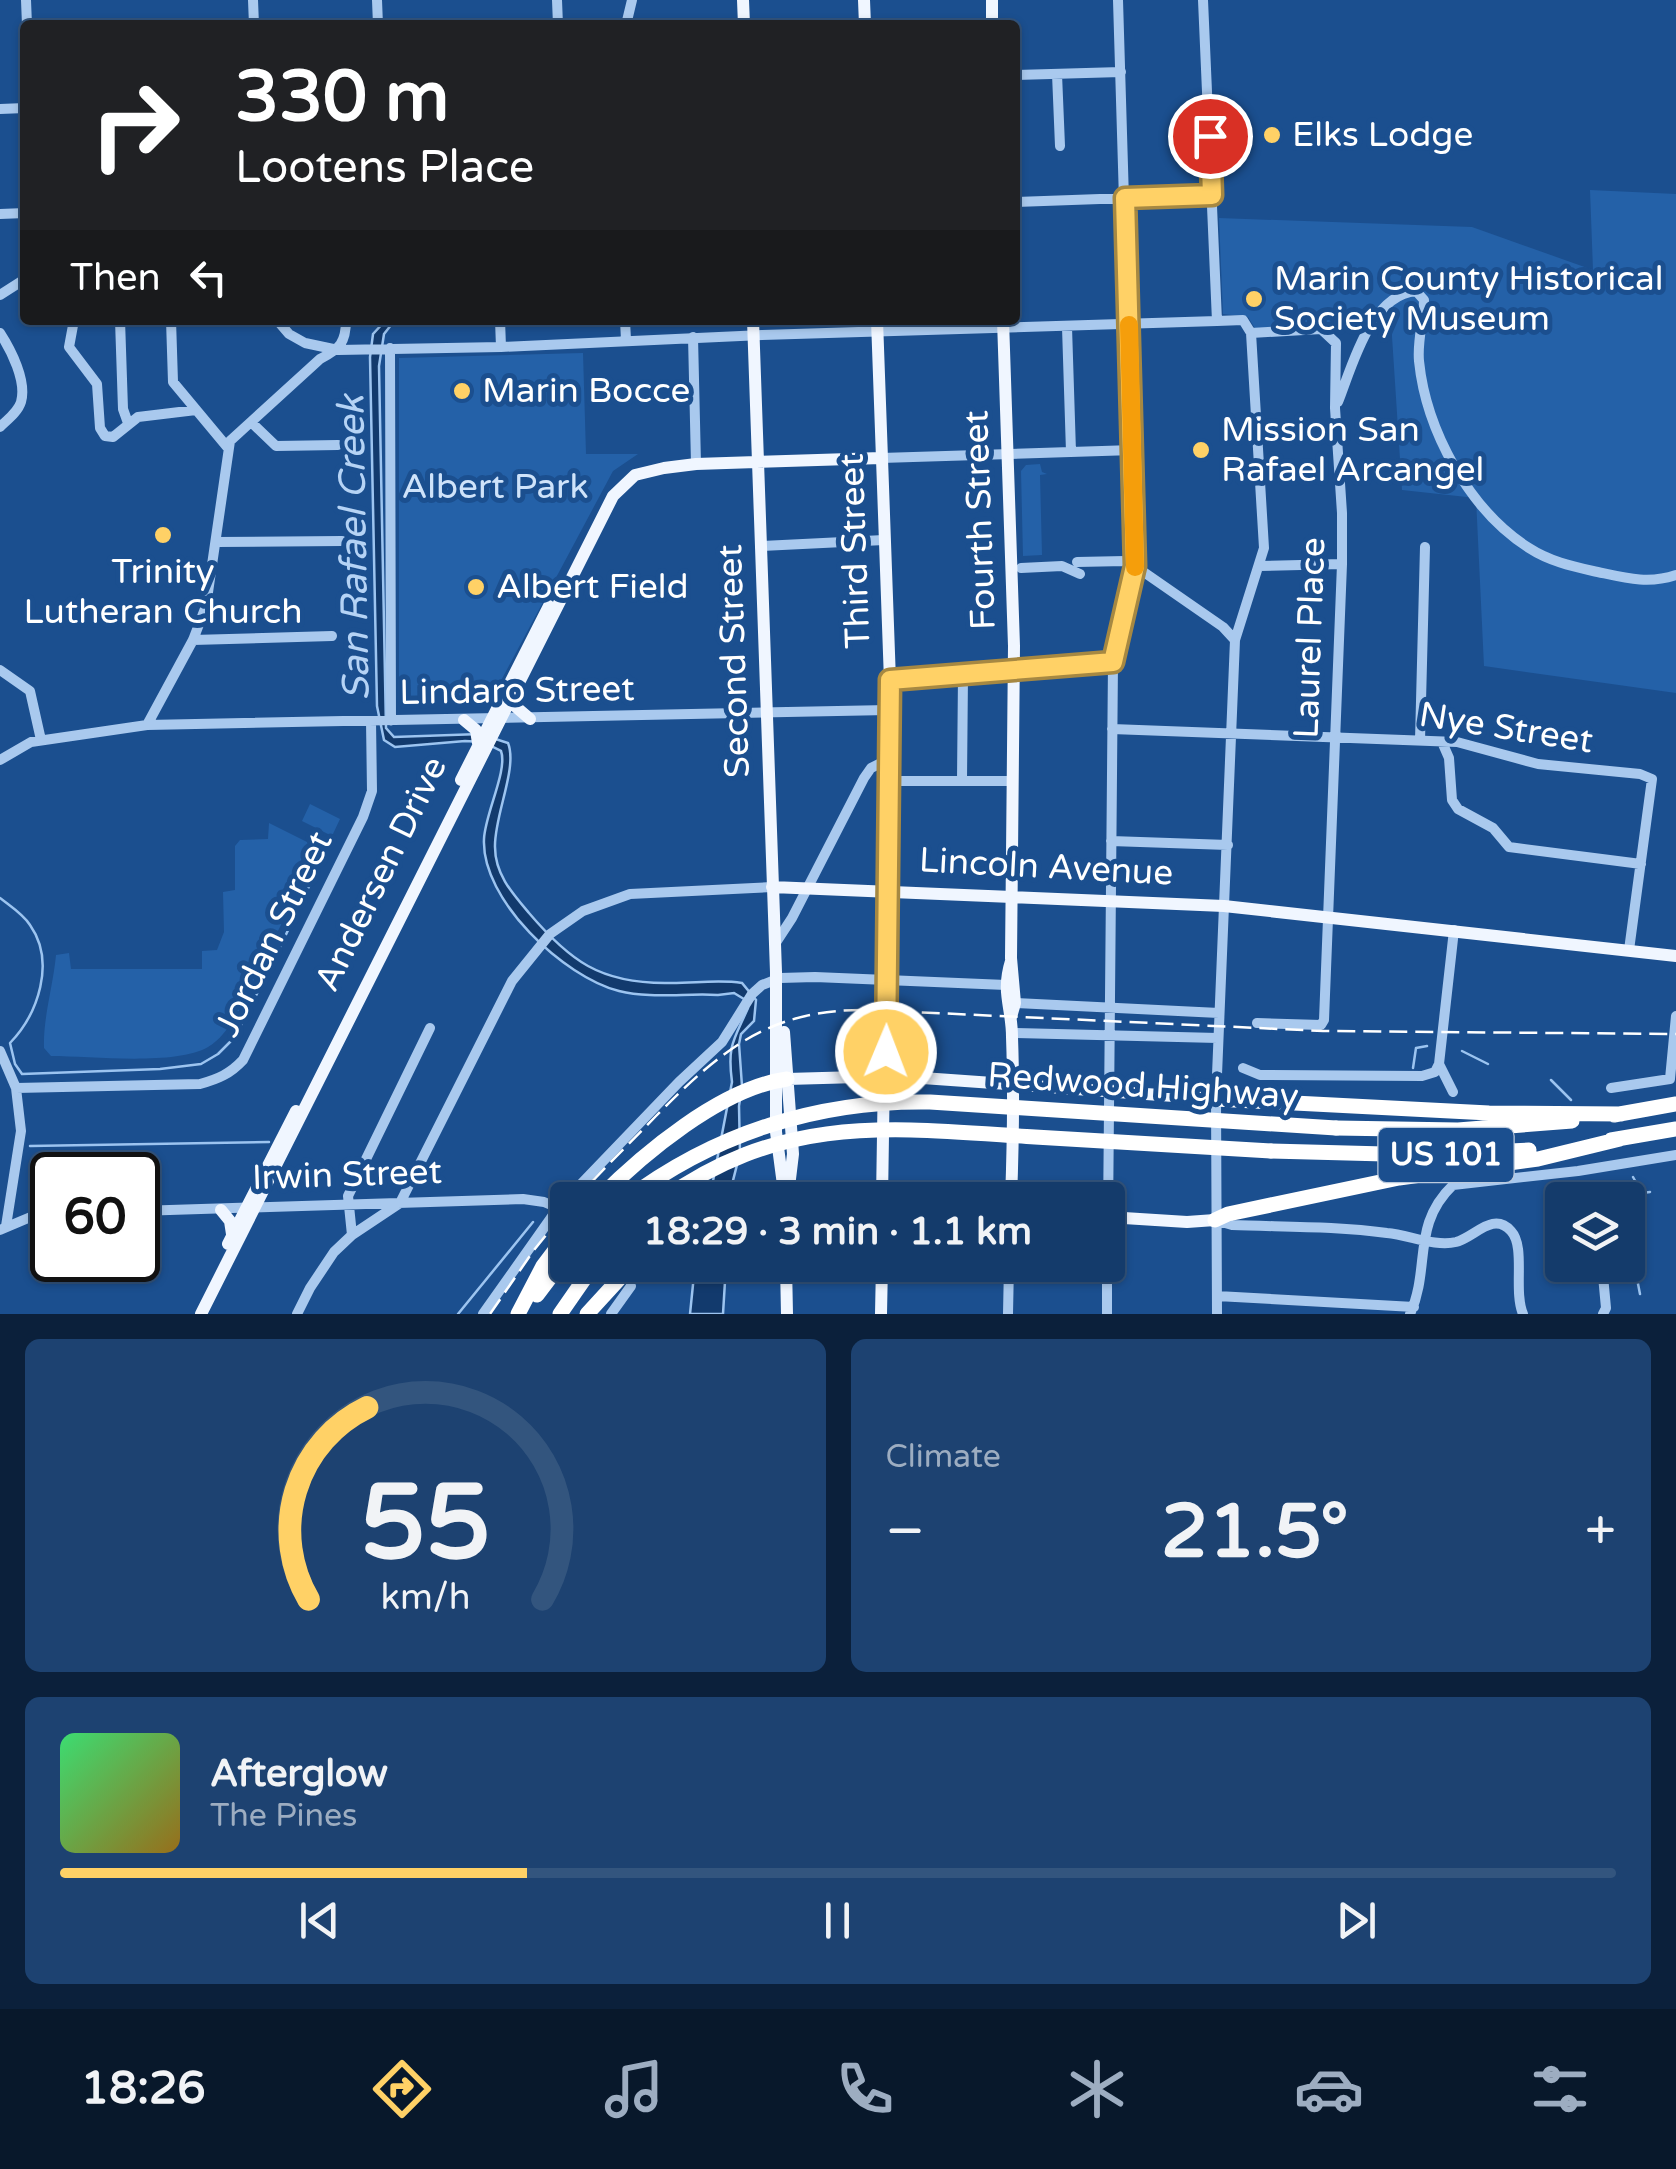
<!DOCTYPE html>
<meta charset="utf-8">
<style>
body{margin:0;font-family:"Varela Round",sans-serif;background:#1d4271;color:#f1f3f6;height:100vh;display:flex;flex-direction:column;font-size:38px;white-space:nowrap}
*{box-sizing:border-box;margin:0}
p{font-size:32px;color:#9dadc1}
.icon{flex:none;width:55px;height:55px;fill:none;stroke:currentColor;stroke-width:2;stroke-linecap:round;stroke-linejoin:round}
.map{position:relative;height:1314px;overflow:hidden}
.sheet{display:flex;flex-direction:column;gap:25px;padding:25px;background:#0b203b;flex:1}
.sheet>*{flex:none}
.top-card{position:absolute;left:20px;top:20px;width:1000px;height:305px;border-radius:10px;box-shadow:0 2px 8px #0004,0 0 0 2px #33557e;background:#202124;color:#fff;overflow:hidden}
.controls{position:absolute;left:1545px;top:1182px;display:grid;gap:20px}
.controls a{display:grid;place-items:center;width:100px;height:100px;border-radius:10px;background:#143b6b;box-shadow:0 2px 8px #0004,0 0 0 2px #33557e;font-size:50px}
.speed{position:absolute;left:30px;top:1152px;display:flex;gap:20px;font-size:50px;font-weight:700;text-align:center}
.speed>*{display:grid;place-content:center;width:130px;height:130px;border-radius:50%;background:#143b6b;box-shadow:0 2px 8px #0004,0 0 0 2px #33557e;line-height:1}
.speed .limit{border:5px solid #111;border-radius:15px;background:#fff;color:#111}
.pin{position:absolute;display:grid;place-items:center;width:85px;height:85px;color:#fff;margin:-42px;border:5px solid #fff;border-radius:50%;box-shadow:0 2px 10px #0007}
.me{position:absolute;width:110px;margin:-55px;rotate:1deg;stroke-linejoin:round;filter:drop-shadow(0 0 8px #0008)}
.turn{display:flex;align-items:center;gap:35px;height:210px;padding:0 50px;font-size:45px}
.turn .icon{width:130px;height:130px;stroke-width:2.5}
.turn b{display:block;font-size:70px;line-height:85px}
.then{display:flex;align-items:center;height:95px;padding:0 50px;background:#0003;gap:20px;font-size:38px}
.big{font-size:75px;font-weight:700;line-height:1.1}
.sheet .widget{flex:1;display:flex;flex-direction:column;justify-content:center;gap:15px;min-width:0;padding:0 35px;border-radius:15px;background:#1d4271}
.sheet .dial{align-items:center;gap:0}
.dial svg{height:260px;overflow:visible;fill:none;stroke:#33557e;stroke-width:7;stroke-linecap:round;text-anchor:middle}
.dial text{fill:#f1f3f6;stroke:none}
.song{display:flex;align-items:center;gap:30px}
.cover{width:120px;height:120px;border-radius:15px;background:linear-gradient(135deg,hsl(140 70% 55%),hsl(40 70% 35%))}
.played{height:10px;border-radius:5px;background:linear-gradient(90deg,#ffd166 30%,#33557e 30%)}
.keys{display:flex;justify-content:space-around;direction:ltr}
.heat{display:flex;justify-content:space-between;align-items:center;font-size:55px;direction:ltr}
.sheet .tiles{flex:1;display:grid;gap:25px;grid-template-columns:1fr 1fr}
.widget:last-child{grid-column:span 2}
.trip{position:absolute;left:550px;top:1182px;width:575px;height:100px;border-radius:10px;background:#143b6b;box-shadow:0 2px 8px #0004,0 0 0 2px #33557e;font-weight:700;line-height:100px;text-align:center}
.tab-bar{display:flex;height:160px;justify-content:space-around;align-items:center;background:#08182b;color:#9dadc1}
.tab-bar .icon{width:70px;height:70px}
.tab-bar .current{color:#ffd166}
.tab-bar b{font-size:45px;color:#f1f3f6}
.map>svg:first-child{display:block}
.green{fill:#2461a8}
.water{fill:#123a6d;stroke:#9cc4f0;stroke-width:2.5}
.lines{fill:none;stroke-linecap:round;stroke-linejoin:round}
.stream{stroke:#9cc4f0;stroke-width:2.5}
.minor{stroke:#a9c9ee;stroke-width:10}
.major{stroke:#f0f6ff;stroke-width:12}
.highway{stroke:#fff;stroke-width:15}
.rail{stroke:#fff;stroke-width:2.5;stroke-dasharray:18 8;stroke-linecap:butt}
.highway-bridge{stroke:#fff;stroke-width:15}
.route-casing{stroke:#a68842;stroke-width:25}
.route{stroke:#ffd166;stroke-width:18}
.slow{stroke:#f59e0b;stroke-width:18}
.poi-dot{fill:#ffd166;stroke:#1b4f8f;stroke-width:4}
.labels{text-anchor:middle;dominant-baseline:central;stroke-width:10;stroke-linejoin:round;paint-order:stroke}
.shield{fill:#1b4f8f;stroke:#bbcadd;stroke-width:2.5}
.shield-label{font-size:32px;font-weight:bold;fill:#fff}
.poi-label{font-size:35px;fill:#fff;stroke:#1b4f8f;text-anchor:start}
.park-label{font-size:35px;fill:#cfe3fa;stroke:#1b4f8f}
.street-label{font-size:35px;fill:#fff;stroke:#1b4f8f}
.water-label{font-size:38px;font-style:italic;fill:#b5d3f5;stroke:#1b4f8f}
</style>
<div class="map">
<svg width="1676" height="1314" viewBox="0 0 1676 1314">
<rect width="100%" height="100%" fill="#1b4f8f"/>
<path class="green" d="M 1590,190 L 1676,194 L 1676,693 L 1484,666 L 1476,498 L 1402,490 L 1391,321 L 1256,330 L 1248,317 L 1223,314 L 1219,218 L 1472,227 L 1593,270 Z
M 583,353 L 586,454 L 638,454 L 613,471 L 489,703 L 399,705 L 399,358 Z
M 1040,464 L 1042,472 L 1047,474 L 1040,475 L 1042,555 L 1023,556 L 1021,471 L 1026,465 Z
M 310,804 L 340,819 L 332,836 L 302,821 Z
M 269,823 L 315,846 L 314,858 L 235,1018 C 227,1029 220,1040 208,1047 C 175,1066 91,1056 51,1056 L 44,1048 C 43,1017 53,987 56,955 L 69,953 L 71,969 L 202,969 L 202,951 L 217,950 L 224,932 L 223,892 L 235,890 L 235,846 L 240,840 L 268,839 Z"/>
<path class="water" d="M 386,320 L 395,320 L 384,334 L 379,366 L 386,728 L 394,737 L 480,734 L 508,743 C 518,768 494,816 495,847 C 495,874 512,893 529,913 C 570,961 600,983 665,983 C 691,984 716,979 742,983 L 756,1000 L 754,1021 L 741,1034 L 739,1044 L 742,1086 L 739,1106 L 740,1153 L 728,1200 L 717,1200 L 713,1181 L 732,1082 C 727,1045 734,1040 748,1008 L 744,999 L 734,993 L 718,995 C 686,993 650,999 619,991 C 564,977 481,900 484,839 C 485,814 508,770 501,751 L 483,742 L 465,741 L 395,747 L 384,740 L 377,706 L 370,357 L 373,334 Z
M 695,1265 L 726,1265 L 723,1314 L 690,1314 Z"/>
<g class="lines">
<path class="stream" d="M 0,898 C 10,906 23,914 30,925 C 56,962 38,1014 10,1043 L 15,1064 L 22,1074 L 160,1069 L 201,1064 L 218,1054 L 235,1037 L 276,956
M 280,947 L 323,857
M 1462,1051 L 1488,1064
M 1413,1068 L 1416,1048 L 1427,1046
M 1551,1080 L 1571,1100
M 30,1146 L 269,1142
M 1633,1177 L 1642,1193 L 1650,1192
M 1628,1214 L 1639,1194
M 1628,1233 L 1640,1294
M 458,1314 L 533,1222"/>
<path class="minor" d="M 26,0 L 27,25
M 253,0 L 254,25
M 377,0 L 378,25
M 557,0 L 558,25
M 1203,0 L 1217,321 L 1243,320 L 1251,333 L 1264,548 L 1235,640 L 1216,1099 L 1217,1314
M 626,25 L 632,0
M 1057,74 L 1060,146
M 1015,75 L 1121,72
M 0,109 L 25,108
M 1015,202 L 1212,195
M 0,214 L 25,213
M 0,295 L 25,279
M 74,320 L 69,347 L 97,384 L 100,428 L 105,436 L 113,437 L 138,417 L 196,410
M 120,320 L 123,409 L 128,423
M 171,320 L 173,382 L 228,448
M 277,320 L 289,334 L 305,343 L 338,350 L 501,347 L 762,335 L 1217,321
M 500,320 L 501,347
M 625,320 L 626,340
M 1067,327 L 1071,452
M 0,333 C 11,350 27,381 21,402 C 18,412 7,420 0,427
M 1251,333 L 1321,329 L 1336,343 L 1335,408 L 1342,513 L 1342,564 L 1324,1020 L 1321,1025 L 1257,1023
M 693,337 L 696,464
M 390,348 L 391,721
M 1338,402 C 1352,367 1370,295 1416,291 L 1424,300 C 1424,320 1417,340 1419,361 C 1426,430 1469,510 1529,548 C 1549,561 1571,566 1593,571 C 1622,577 1647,585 1676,575
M 251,422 L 276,446 L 338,445
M 881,458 L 1133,450
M 216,542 L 342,541
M 760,546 L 884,540
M 1077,562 L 1125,561 L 1135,566 L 1223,627 L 1235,640
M 1259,566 L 1342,564
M 1021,568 L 1062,566 L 1080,574
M 193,640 L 332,636
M 0,670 L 30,691 L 41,740
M 890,681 L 1113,662
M 147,725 L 193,640 L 206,606 L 230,441 L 320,359 C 340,349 346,342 346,320
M 1112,729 L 1457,742 L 1538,764 L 1640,774 L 1652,779 L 1629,950
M 1420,740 L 1425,547
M 1442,742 L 1449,758 L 1452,800 L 1458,809 L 1493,828 L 1509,847 L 1641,864
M 0,760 L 31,742 L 147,725 L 888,710
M 962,780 L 963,675
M 888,781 L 1013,781
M 1111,841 L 1228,845
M 775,944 L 792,918 L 864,778 L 871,768 L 889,759
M 1015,1003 L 1219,1013
M 1012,1033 L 1218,1038
M 0,1051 L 16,1088 L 21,1131 L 6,1226
M 1243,1068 L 1260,1075 L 1422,1076 L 1435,1072 L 1439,1064
M 16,1088 L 200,1084 C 218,1079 230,1074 243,1060 L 363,817 L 372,791 L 371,721
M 1611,1088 L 1670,1079 L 1676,1016
M 1453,1092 L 1439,1064 L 1454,930
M 138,1211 L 523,1199 L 544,1202 L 558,1208
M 1215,1220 L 1232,1225 C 1283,1227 1336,1226 1387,1233 C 1409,1235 1435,1247 1456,1242 C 1475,1237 1493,1211 1511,1231 C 1526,1247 1513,1290 1523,1314
M 1108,1221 L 1113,662 L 1135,566 L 1118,0
M 0,1230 L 33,1216 L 52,1213
M 352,1235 L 348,1196 L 430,1028
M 1602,1265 L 1606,1308 L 1603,1314
M 1217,1296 L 1414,1307
M 297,1314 L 310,1288 L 334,1252 L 352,1235 L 400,1203 L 512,981 L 550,934 L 583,911 L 630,894 L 772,887
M 483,1314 L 558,1208 L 679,1082 L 722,1042 L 752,994 L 762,985 L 780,978 L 815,977 L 1006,985
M 611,1314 L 631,1286
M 1008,1314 L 1009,1265
M 1107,1314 L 1107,1265
M 1410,1314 C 1431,1268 1411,1225 1453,1185 L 1578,1171 L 1676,1155"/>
<path class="major" d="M 743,0 L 744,25
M 864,0 L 865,25
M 992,0 L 992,25
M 753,320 L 776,972 L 776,1132 L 785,1200
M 877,320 L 890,681 L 882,1200
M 1003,320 L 1014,646 L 1011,958 L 1015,1003 L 1011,1017
M 514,694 L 516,707 L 530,719
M 464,720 L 476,730 L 478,743
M 461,780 L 549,606
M 772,887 L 1224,906 L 1676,956
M 784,1032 L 793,1154 L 789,1187
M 787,1079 L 894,1076 L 1216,1099
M 785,1199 L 803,1200
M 1011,1200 C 1013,1146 1014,1091 1012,1037 C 1012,1007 1001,993 1011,961
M 221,1210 L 230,1221 L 232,1234
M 1108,1217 L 1187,1222 L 1215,1220
M 228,1244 L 296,1111
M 786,1265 L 787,1314
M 201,1314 L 613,496 L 635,475 L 664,468 L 696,464 L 881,458
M 881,1314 L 882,1265"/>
<path class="highway" d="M 1216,1099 L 1489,1113 L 1622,1114
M 1614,1115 L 1676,1104
M 1336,1128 L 1458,1130 L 1572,1121
M 1611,1140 L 1676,1129
M 1271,1151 L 1423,1155 L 1529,1150
M 597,1200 C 643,1154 721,1088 787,1079
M 726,1200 L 748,1196 L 785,1199
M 1215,1220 L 1228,1214 L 1399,1178 L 1538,1159 L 1620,1139
M 537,1295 L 568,1254
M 518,1314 L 543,1266 L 568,1233
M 560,1314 L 594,1265
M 587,1314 L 632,1265"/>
<path class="rail" d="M 575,1200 C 601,1171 629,1144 656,1116 C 722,1049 771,1008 870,1010 L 1323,1031 L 1676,1034
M 490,1314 L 534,1250 L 568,1208"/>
<path class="highway-bridge" d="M 626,1200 C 715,1133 819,1100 930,1102 L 1336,1128
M 662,1200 C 786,1112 893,1128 1035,1137 C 1114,1142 1193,1146 1271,1151"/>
</g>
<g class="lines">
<defs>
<path id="route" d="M 886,1052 L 890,680 L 1113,662 L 1135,566 L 1125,198 L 1212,195 L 1210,136"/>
</defs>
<use href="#route" class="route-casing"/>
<use href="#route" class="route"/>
<path class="slow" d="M 1129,325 L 1135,567"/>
</g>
<g class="poi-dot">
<circle cx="1272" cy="135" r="10"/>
<circle cx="1254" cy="299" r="10"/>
<circle cx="462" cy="391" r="10"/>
<circle cx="1201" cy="450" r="10"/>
<circle cx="163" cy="535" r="10"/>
<circle cx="476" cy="587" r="10"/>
</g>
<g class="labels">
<rect class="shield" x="1378.5" y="1128" width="135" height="54" rx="8"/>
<g class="shield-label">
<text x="1446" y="1155">US 101</text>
</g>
<g class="poi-label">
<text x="1292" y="135">Elks Lodge</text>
<text x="1274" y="279">Marin County Historical<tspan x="1274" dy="40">Society Museum</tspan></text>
<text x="482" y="391">Marin Bocce</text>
<text x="1221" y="430">Mission San<tspan x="1221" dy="40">Rafael Arcangel</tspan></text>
<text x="163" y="572" text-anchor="middle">Trinity<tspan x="163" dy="40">Lutheran Church</tspan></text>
<text x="496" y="587">Albert Field</text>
</g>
<g class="park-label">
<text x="495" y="487">Albert Park</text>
</g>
<g class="street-label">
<text transform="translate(980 520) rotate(-92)">Fourth Street</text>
<text transform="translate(855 551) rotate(-92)">Third Street</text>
<text transform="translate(1310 638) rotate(-88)">Laurel Place</text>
<text transform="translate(734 661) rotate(-92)">Second Street</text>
<text transform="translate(517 691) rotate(-1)">Lindaro Street</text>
<text transform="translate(1506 728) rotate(9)">Nye Street</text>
<text transform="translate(1046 867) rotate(3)">Lincoln Avenue</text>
<text transform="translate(381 874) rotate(-64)">Andersen Drive</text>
<text transform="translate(274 934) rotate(-64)">Jordan Street</text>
<text transform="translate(1143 1086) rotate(4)">Redwood Highway</text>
<text transform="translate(347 1175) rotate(-2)">Irwin Street</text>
</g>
<g class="water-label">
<text transform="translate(354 548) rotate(-91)">San Rafael Creek</text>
</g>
</g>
</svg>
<div class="controls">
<a><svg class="icon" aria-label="layers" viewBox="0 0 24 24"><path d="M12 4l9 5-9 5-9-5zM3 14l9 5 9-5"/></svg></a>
</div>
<div class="speed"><div class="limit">60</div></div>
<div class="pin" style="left:1210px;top:136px;background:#d93025"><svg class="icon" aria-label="arrive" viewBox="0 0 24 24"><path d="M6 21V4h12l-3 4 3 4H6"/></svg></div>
<svg class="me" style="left:886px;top:1052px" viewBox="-20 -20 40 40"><circle r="17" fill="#ffd166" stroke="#fff" stroke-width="3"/><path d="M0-11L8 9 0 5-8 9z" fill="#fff"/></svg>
<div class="trip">18:29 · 3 min · 1.1 km</div>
<div class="top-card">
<div class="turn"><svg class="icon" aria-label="right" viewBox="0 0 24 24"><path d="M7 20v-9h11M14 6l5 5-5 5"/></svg><div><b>330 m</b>Lootens Place</div></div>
<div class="then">Then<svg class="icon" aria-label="left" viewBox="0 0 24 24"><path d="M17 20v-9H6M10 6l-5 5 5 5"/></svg></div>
</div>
</div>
<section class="sheet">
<div class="tiles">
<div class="widget dial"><svg viewBox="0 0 100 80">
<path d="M14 69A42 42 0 1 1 86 69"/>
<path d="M14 69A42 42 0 0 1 32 10" stroke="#ffd166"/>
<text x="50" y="56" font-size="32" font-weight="700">55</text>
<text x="50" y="72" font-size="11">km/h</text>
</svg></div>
<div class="widget"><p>Climate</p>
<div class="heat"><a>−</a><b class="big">21.5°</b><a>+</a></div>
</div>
<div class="widget">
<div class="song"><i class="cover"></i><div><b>Afterglow</b><p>The Pines</p></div></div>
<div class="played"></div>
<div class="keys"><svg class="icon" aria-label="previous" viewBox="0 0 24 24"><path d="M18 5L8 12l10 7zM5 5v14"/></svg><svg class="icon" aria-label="pause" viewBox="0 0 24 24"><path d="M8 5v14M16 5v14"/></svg><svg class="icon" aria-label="next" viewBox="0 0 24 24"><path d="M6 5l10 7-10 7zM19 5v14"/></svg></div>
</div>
</div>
</section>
<nav class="tab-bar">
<b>18:26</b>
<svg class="icon current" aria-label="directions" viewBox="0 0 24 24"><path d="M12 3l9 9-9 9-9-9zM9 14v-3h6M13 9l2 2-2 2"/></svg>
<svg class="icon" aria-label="music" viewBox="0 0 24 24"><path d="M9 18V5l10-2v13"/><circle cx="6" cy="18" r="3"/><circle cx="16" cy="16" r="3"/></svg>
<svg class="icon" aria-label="phone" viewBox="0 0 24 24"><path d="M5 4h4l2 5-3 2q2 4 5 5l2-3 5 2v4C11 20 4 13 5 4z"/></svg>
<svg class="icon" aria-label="climate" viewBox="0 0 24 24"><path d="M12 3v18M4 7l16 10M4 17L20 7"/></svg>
<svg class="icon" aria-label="car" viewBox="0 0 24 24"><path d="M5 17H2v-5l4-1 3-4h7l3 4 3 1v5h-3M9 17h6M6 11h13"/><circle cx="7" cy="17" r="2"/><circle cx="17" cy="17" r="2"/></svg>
<svg class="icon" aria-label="filters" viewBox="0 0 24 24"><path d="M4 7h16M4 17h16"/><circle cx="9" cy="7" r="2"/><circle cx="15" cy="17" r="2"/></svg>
</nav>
